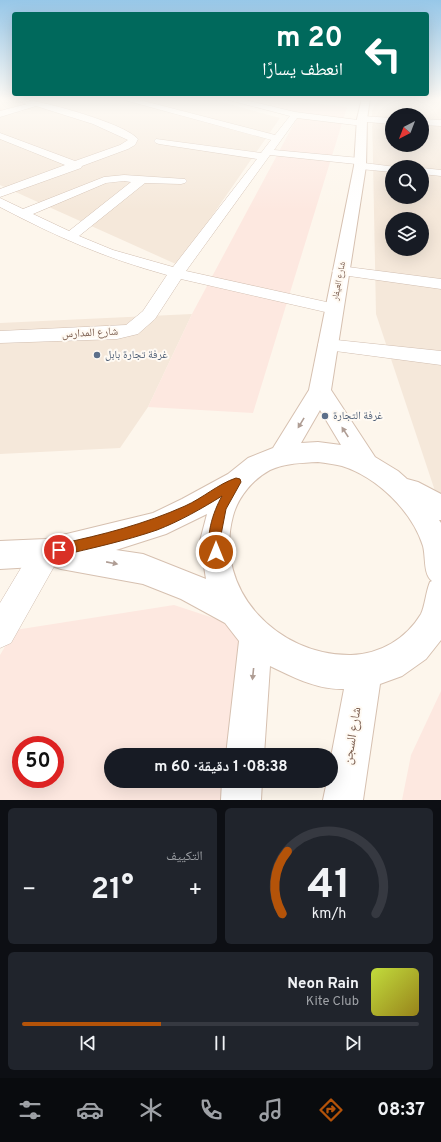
<!DOCTYPE html>
<html lang="ar">
<meta charset="utf-8">
<style>
body{margin:0;font-family:Overpass,"Noto Naskh Arabic",sans-serif;background:#20242c;color:#f1f3f6;direction:rtl;height:100vh;display:flex;flex-direction:column;font-size:15px;white-space:nowrap}
*{box-sizing:border-box;margin:0}
p{font-size:13px;color:#9ea1a6}
.icon{flex:none;width:22px;height:22px;fill:none;stroke:currentColor;stroke-width:2;stroke-linecap:round;stroke-linejoin:round}
.map{position:relative;height:800px;overflow:hidden;direction:ltr}
.panel{display:flex;flex-direction:column;gap:8px;padding:8px;background:#0d0f14;flex:1}
.panel>*{flex:none}
.top-card{position:absolute;left:12px;top:12px;width:417px;height:84px;border-radius:4px;box-shadow:0 4px 16px #0002;direction:rtl;background:#00695c;color:#fff;overflow:hidden}
.needle{width:26px;rotate:222deg}
.fabs{position:absolute;left:385px;top:108px;display:grid;gap:8px}
.fabs a{display:grid;place-items:center;width:44px;height:44px;border-radius:50%;background:#171b24;box-shadow:0 4px 16px #0002;font-size:20px}
.speed{position:absolute;left:12px;top:736px;display:flex;gap:8px;font-size:20px;font-weight:700;text-align:center}
.speed>*{display:grid;place-content:center;width:52px;height:52px;border-radius:50%;background:#171b24;box-shadow:0 4px 16px #0002;line-height:1}
.speed .limit{border:6px solid #d22;background:#fff;color:#111}
.pin{position:absolute;display:grid;place-items:center;width:34px;height:34px;color:#fff;margin:-17px;border:2px solid #fff;border-radius:50%;box-shadow:0 1px 4px #0007}
.me{position:absolute;width:44px;margin:-22px;rotate:0deg;stroke-linejoin:round;filter:drop-shadow(0 0 3px #0008)}
.turn{display:flex;align-items:center;gap:14px;height:84px;padding:0 20px;font-size:18px}
.turn .icon{width:52px;height:52px;stroke-width:2.5}
.turn b{display:block;font-size:28px;line-height:34px}
.big{font-size:30px;font-weight:700;line-height:1.1}
.panel .widget{flex:1;display:flex;flex-direction:column;justify-content:center;gap:6px;min-width:0;padding:0 14px;border-radius:6px;background:#20242c}
.panel .dial{align-items:center;gap:0}
.dial svg{height:104px;overflow:visible;fill:none;stroke:#363941;stroke-width:7;stroke-linecap:round;text-anchor:middle}
.dial text{fill:#f1f3f6;stroke:none}
.song{display:flex;align-items:center;gap:12px}
.cover{width:48px;height:48px;border-radius:6px;background:linear-gradient(135deg,hsl(70 70% 55%),hsl(50 70% 35%))}
.played{height:4px;border-radius:2px;background:linear-gradient(90deg,#b45309 35%,#363941 35%)}
.keys{display:flex;justify-content:space-around;direction:ltr}
.heat{display:flex;justify-content:space-between;align-items:center;font-size:22px;direction:ltr}
.panel .tiles{flex:1;display:grid;gap:8px;grid-template-columns:1fr 1fr}
.widget:last-child{grid-column:span 2}
.trip{position:absolute;left:104px;top:748px;width:234px;height:40px;border-radius:20px;background:#171b24;box-shadow:0 4px 16px #0002;font-weight:700;line-height:40px;text-align:center;direction:rtl}
.tab-bar{display:flex;height:64px;justify-content:space-around;align-items:center;background:#090b0e;color:#9ea1a6}
.tab-bar .icon{width:28px;height:28px}
.tab-bar .active{color:#b45309}
.tab-bar b{font-size:18px;color:#f1f3f6}
.map>svg:first-child{display:block}
.residential{fill:#f5e8da;fill-rule:evenodd}
.commercial{fill:#fde8e0;fill-rule:evenodd}
.lines{fill:none;stroke-linecap:round;stroke-linejoin:round}
.street-casing{stroke:#d1beb0;stroke-width:1}
.secondary-casing{stroke:#d6c0b0;stroke-width:2}
.street{fill:#fff;fill-rule:evenodd}
.secondary{fill:#fff;fill-rule:evenodd}
.oneway{fill:#af9d94}
.route{fill:#b45309;stroke:#753606}
.service-dot{fill:#5c6f8a;stroke:#fffaf3;stroke-width:1.5}
.labels{text-anchor:middle;dominant-baseline:central;stroke-width:4;stroke-linejoin:round;paint-order:stroke}
.far-street-label{font-size:9px;fill:#7a5c4d;stroke:#fffaf3}
.street-label{font-size:11px;fill:#7a5c4d;stroke:#fffaf3}
.service-label{font-size:11px;fill:#4e5e75;stroke:#fffaf3;text-anchor:start}
.near-street-label{font-size:13px;fill:#7a5c4d;stroke:#fffaf3}
</style>
<div class="map">
<svg width="441" height="800" viewBox="0 0 441 800">
<rect width="100%" height="100%" fill="#fdf6ec"/>
<path class="residential" d="M 0,98 L 207,98 L 280,118 L 178,265 L 0,185 Z
M 379,98 L 441,98 L 441,509 L 376,314 L 372,110 ZM 392,115 L 422,115 L 422,145 L 392,145 ZM 392,167 L 422,167 L 422,197 L 392,197 ZM 392,219 L 422,219 L 422,249 L 392,249 Z
M 192,314 L 148,407 L 120,448 L 0,454 L 0,323 Z"/>
<path class="commercial" d="M 273,98 L 347,107 L 253,413 L 148,407 L 192,314 L 298,116 L 266,107 Z
M 174,605 L 259,633 L 235,755 L 111,755 L 111,781 L 230,781 L 227,800 L 0,800 L 0,655 L 15,630 ZM 21,745 L 55,745 L 55,779 L 21,779 Z
M 441,691 L 441,800 L 402,800 L 411,755 Z"/>
<g class="lines">
<defs>
<path id="street" d="M 12,98 C 34,98 125,123 138,139 L 135,145 L 128,149 L 82,166 L 81,168 L 0,197 L 0,189 L 65,165 L 0,139 L 0,133 L 75,161 L 120,145 L 128,140 L 93,124 L 36,106 L 0,117 L 0,111 L 27,104 Z
M 117,98 L 132,98 L 275,135 L 290,116 L 221,98 L 237,98 L 295,112 L 358,120 L 359,117 L 362,116 L 392,118 L 392,124 L 367,122 L 366,125 L 363,126 L 297,118 L 274,150 L 360,158 L 364,159 L 365,161 L 364,163 L 396,167 L 392,167 L 392,172 L 360,169 L 356,168 L 355,166 L 356,164 L 270,155 L 186,271 L 340,305 L 343,309 L 340,313 L 334,314 L 181,279 L 155,319 L 138,334 L 117,339 L 0,343 L 0,331 L 126,325 L 143,311 L 167,275 C 105,258 57,237 0,207 L 0,198 L 23,209 L 104,177 L 124,175 L 185,179 L 187,181 L 185,183 L 181,184 L 145,183 L 79,236 L 113,250 L 173,267 L 257,159 L 159,144 L 156,143 L 154,141 L 156,139 L 261,153 L 271,140 ZM 124,181 L 131,182 L 69,231 L 33,214 L 106,183 Z
M 422,119 L 441,120 L 441,126 L 422,125 Z
M 422,168 L 441,170 L 441,176 L 422,174 Z
M 340,266 L 441,279 L 441,289 L 335,274 L 332,271 L 335,268 Z
M 327,339 L 441,351 L 441,365 L 320,349 L 318,345 L 320,341 Z
M 46,539 L 56,543 L 60,553 L 56,563 L 11,643 L 0,648 L 0,603 L 36,543 Z"/>
<path id="secondary" d="M 362,98 L 370,98 L 367,119 L 366,166 L 331,390 L 375,457 L 398,471 L 407,479 L 418,482 L 441,494 L 441,520 L 439,520 L 441,523 L 441,640 L 426,659 L 402,676 L 380,684 L 363,800 L 323,800 L 327,781 L 331,781 L 331,757 L 344,689 C 317,690 293,677 270,666 L 264,755 L 226,755 L 239,641 L 225,623 L 181,599 L 143,584 L 61,569 L 52,566 L 0,569 L 0,541 L 46,539 L 153,513 L 182,499 L 228,474 L 248,458 L 273,448 L 309,390 L 354,166 L 357,119 ZM 320,410 L 341,445 L 318,442 L 301,443 ZM 318,462 C 326,463 334,464 342,466 C 377,477 412,511 423,546 C 426,557 423,574 432,581 L 430,582 C 426,591 425,606 421,614 C 406,639 380,654 351,655 C 278,656 213,590 233,516 C 238,497 253,479 270,470 C 285,463 302,463 318,462 ZM 207,514 L 200,541 L 206,579 L 143,554 L 116,550 L 166,534 Z
M 222,781 L 262,781 L 261,800 L 221,800 Z"/>
</defs>
<use href="#street" class="street-casing"/>
<use href="#secondary" class="secondary-casing"/>
<use href="#street" class="street"/>
<use href="#secondary" class="secondary"/>
</g>
<defs><path id="oneway-solid" d="M-6-.8H1V-3.2L6.5 0L1 3.2V.8H-6Z"/></defs>
<g class="oneway">
<use href="#oneway-solid" transform="translate(301 423) rotate(121)"/>
<use href="#oneway-solid" transform="translate(345 432) rotate(-123)"/>
<use href="#oneway-solid" transform="translate(112 563) rotate(11)"/>
<use href="#oneway-solid" transform="translate(253 674) rotate(96)"/>
</g>
<linearGradient id="sky" x2="0" y2="1"><stop stop-color="#97c7e8"/><stop offset="0.47" stop-color="#fefbf6"/><stop offset="1" stop-color="#fefbf6" stop-opacity="0"/></linearGradient>
<rect width="441" height="210" fill="url(#sky)"/>
<path class="route" d="M 236,478 L 240,479 L 241,482 L 226,509 L 220,540 L 222,552 L 220,556 L 216,558 L 212,556 C 204,538 213,512 222,496 C 201,509 180,521 157,530 C 125,541 92,548 59,556 L 55,554 L 53,550 L 55,546 L 59,544 C 102,535 145,524 185,506 C 203,498 218,484 236,478 Z"/>
<g class="service-dot">
<circle cx="97" cy="355" r="4"/>
<circle cx="325" cy="416" r="4"/>
</g>
<g class="labels">
<g class="far-street-label">
<text transform="translate(339 281) rotate(-79)">شارع العيفار</text>
</g>
<g class="street-label">
<text transform="translate(90 333) rotate(-3)">شارع المدارس</text>
</g>
<g class="service-label">
<text x="105" y="355">غرفة تجارة بابل</text>
<text x="333" y="416">غرفة التجارة</text>
</g>
<g class="near-street-label">
<text transform="translate(353 736) rotate(-81)">شارع السجن</text>
</g>
</g>
</svg>
<div class="fabs">
<a><svg class="needle" viewBox="-14 -14 28 28"><path d="M0-13l5 13h-10z" fill="#e53935"/><path d="M0 13l5-13h-10z" fill="#9ea1a6"/></svg></a>
<a><svg class="icon" aria-label="search" viewBox="0 0 24 24"><circle cx="10" cy="10" r="6"/><path d="M15 15l6 6"/></svg></a>
<a><svg class="icon" aria-label="layers" viewBox="0 0 24 24"><path d="M12 4l9 5-9 5-9-5zM3 14l9 5 9-5"/></svg></a>
</div>
<div class="speed"><div class="limit">50</div></div>
<div class="pin" style="left:59px;top:550px;background:#d93025"><svg class="icon" aria-label="arrive" viewBox="0 0 24 24"><path d="M6 21V4h12l-3 4 3 4H6"/></svg></div>
<svg class="me" style="left:216px;top:552px" viewBox="-20 -20 40 40"><circle r="17" fill="#b45309" stroke="#fff" stroke-width="3"/><path d="M0-11L8 9 0 5-8 9z" fill="#fff"/></svg>
<div class="trip">08:38 · 1 دقيقة · 60 m</div>
<div class="top-card">
<div class="turn"><svg class="icon" aria-label="left" viewBox="0 0 24 24"><path d="M17 20v-9H6M10 6l-5 5 5 5"/></svg><div><b>20 m</b>انعطف يسارًا</div></div>
</div>
</div>
<section class="panel">
<div class="tiles">
<div class="widget dial"><svg viewBox="0 0 100 80">
<path d="M14 69A42 42 0 1 1 86 69"/>
<path d="M14 69A42 42 0 0 1 18 21" stroke="#b45309"/>
<text x="50" y="56" font-size="32" font-weight="700">41</text>
<text x="50" y="72" font-size="11">km/h</text>
</svg></div>
<div class="widget"><p>التكييف</p>
<div class="heat"><a>−</a><b class="big">21°</b><a>+</a></div>
</div>
<div class="widget">
<div class="song"><i class="cover"></i><div><b>Neon Rain</b><p>Kite Club</p></div></div>
<div class="played"></div>
<div class="keys"><svg class="icon" aria-label="previous" viewBox="0 0 24 24"><path d="M18 5L8 12l10 7zM5 5v14"/></svg><svg class="icon" aria-label="pause" viewBox="0 0 24 24"><path d="M8 5v14M16 5v14"/></svg><svg class="icon" aria-label="next" viewBox="0 0 24 24"><path d="M6 5l10 7-10 7zM19 5v14"/></svg></div>
</div>
</div>
</section>
<nav class="tab-bar">
<b>08:37</b>
<svg class="icon active" aria-label="directions" viewBox="0 0 24 24"><path d="M12 3l9 9-9 9-9-9zM9 14v-3h6M13 9l2 2-2 2"/></svg>
<svg class="icon" aria-label="music" viewBox="0 0 24 24"><path d="M9 18V5l10-2v13"/><circle cx="6" cy="18" r="3"/><circle cx="16" cy="16" r="3"/></svg>
<svg class="icon" aria-label="phone" viewBox="0 0 24 24"><path d="M5 4h4l2 5-3 2q2 4 5 5l2-3 5 2v4C11 20 4 13 5 4z"/></svg>
<svg class="icon" aria-label="climate" viewBox="0 0 24 24"><path d="M12 3v18M4 7l16 10M4 17L20 7"/></svg>
<svg class="icon" aria-label="car" viewBox="0 0 24 24"><path d="M5 17H2v-5l4-1 3-4h7l3 4 3 1v5h-3M9 17h6M6 11h13"/><circle cx="7" cy="17" r="2"/><circle cx="17" cy="17" r="2"/></svg>
<svg class="icon" aria-label="filters" viewBox="0 0 24 24"><path d="M4 7h16M4 17h16"/><circle cx="9" cy="7" r="2"/><circle cx="15" cy="17" r="2"/></svg>
</nav>
